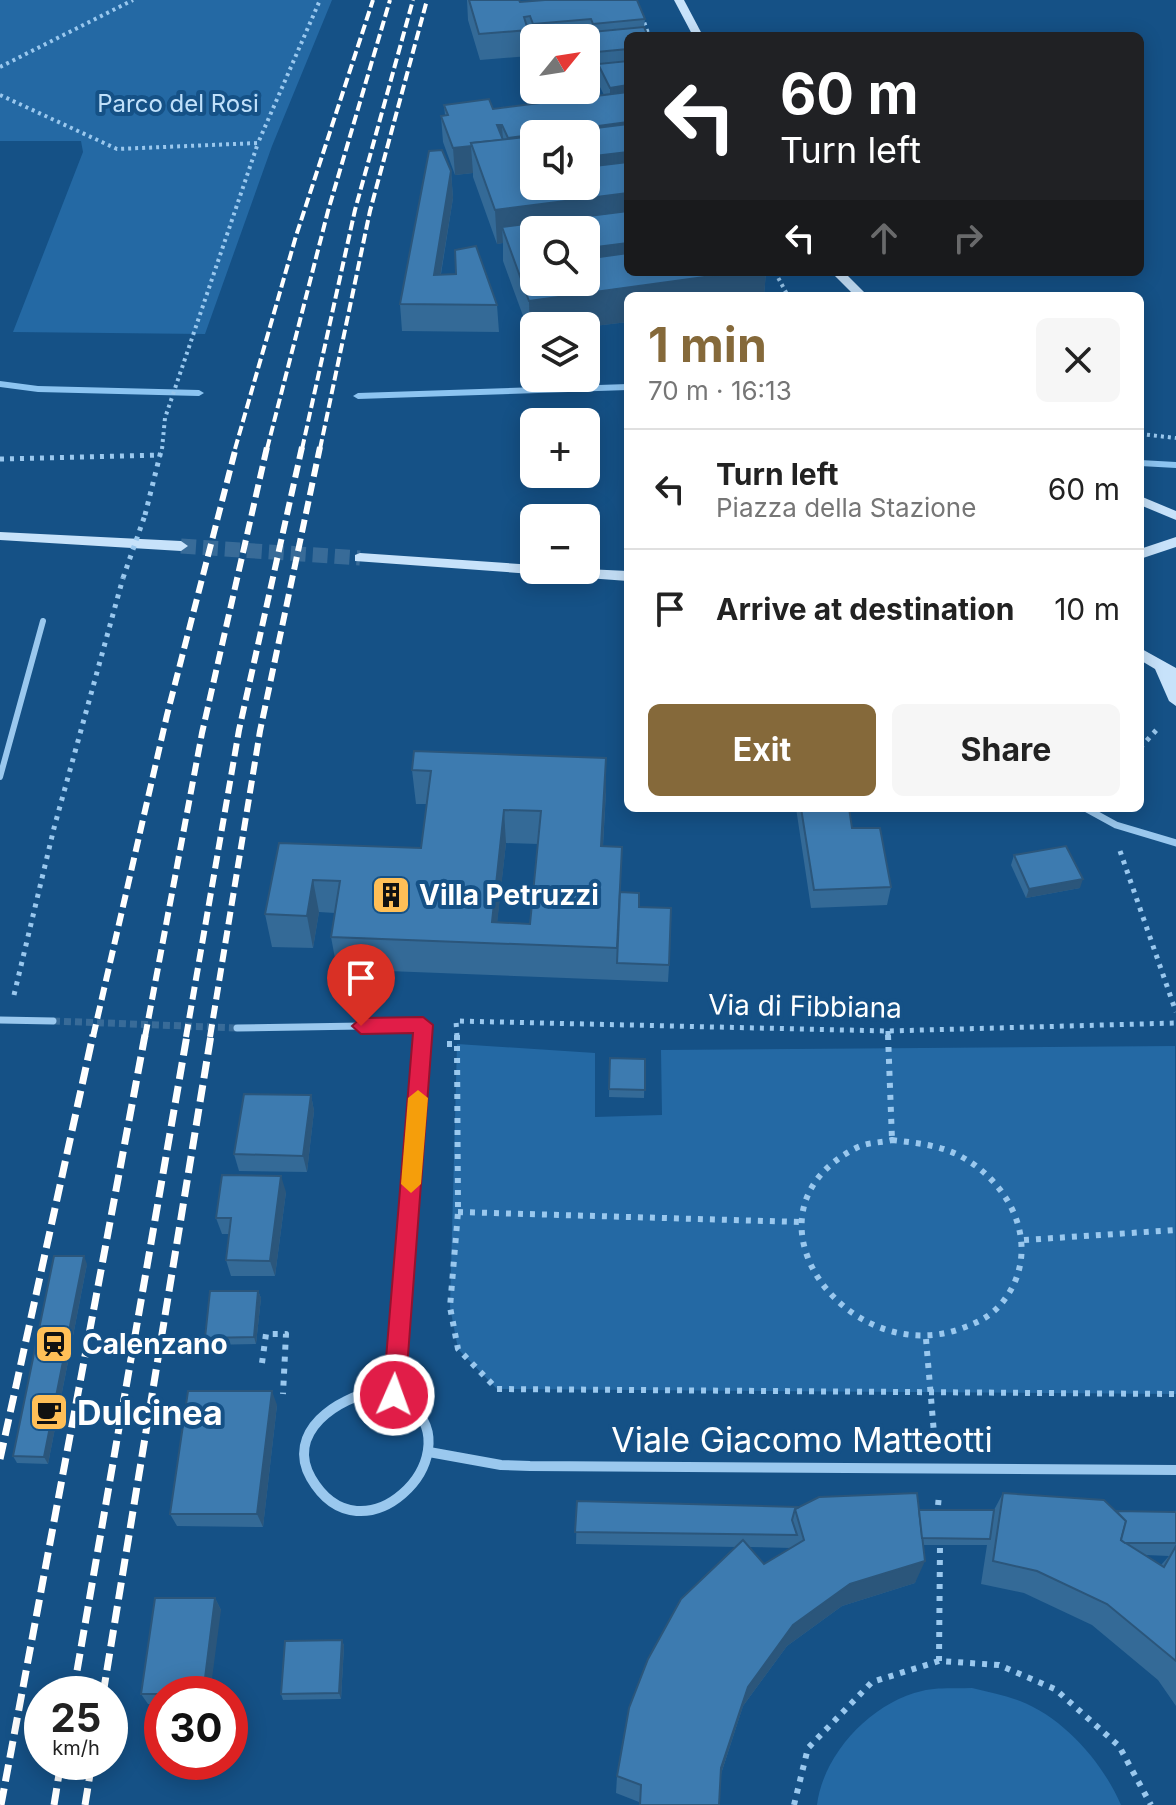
<!DOCTYPE html>
<html lang="en">
<head>
<meta charset="utf-8">
<style>
  :root { --surface:#fff; --page:#f6f6f6; --text:#222; --muted:#767676; --line:#e0e0e0; --accent:#85693a }
  body { margin:0; font-family:Inter,sans-serif; background:var(--page); color:var(--text); height:100vh; display:flex; flex-direction:column; font-size:30px; white-space:nowrap }
  * { box-sizing:border-box; margin:0 }
  p { font-size:26px; color:var(--muted) }
  .icon { flex:none; width:44px; height:44px; fill:none; stroke:currentColor; stroke-width:2; stroke-linecap:round; stroke-linejoin:round }
  .map { position:relative; flex:1; overflow:hidden }
  .drawer { position:absolute; left:624px; top:292px; width:520px; height:520px; display:flex; flex-direction:column; background:var(--surface); border-radius:12px; box-shadow:0 4px 20px #0003 }
  .drawer>* { flex:none }
  .hud { position:absolute; left:624px; top:32px; width:520px; height:244px; border-radius:12px; box-shadow:0 4px 20px #0003; background:#202124; color:#fff; overflow:hidden }
  .needle { width:52px; rotate:60deg }
  .controls { position:absolute; left:520px; top:24px; display:grid; gap:16px }
  .controls a { display:grid; place-items:center; width:80px; height:80px; border-radius:12px; background:var(--surface); box-shadow:0 4px 20px #0003; font-size:40px }
  .speed { position:absolute; left:24px; top:1676px; display:flex; gap:16px; font-size:40px; font-weight:700; text-align:center }
  .speed>* { display:grid; place-content:center; width:104px; height:104px; border-radius:50%; background:var(--surface); box-shadow:0 4px 20px #0003; line-height:1 }
  .speed small { font-size:20px; font-weight:400 }
  .speed .limit { border:12px solid #d22; background:#fff; color:#111 }
  .pin { position:absolute; display:grid; place-items:center; width:68px; height:68px; color:#fff; margin:-82px -34px; border-radius:50% 50% 50% 0; rotate:-45deg; box-shadow:0 0 8px #0007 }
  .pin .icon { rotate:45deg }
  .me { position:absolute; width:88px; margin:-44px; rotate:2deg; stroke-linejoin:round; filter:drop-shadow(0 0 6px #0008) }
  .turn { display:flex; align-items:center; gap:28px; height:168px; padding:0 24px; font-size:36px }
  .turn .icon { width:104px; height:104px; stroke-width:2.5 }
  .turn b { display:block; font-size:56px; line-height:68px }
  .lanes { display:flex; align-items:center; height:76px; padding:0 24px; background:#0003; justify-content:center; gap:40px; direction:ltr }
  .lanes .off { opacity:.35 }
  .round { display:grid; place-items:center; flex:none; width:84px; height:84px; border-radius:12px; background:var(--page) }
  .overview { display:flex; align-items:center; justify-content:space-between; height:136px; padding:0 24px }
  h1 { font-size:48px; font-weight:700; line-height:60px; color:var(--accent) }
  .action { display:flex; gap:16px; margin-top:auto; padding:16px 24px }
  .action a { flex:1; height:92px; border-radius:12px; background:var(--accent); color:#fff; font-size:32px; font-weight:700; line-height:92px; text-align:center }
  .action a+a { background:var(--page); color:var(--text) }
  ul { padding:0; list-style:none }
  li { display:flex; align-items:center; gap:24px; height:120px; padding:0 24px; border-top:2px solid var(--line) }
  li div { flex:1 }
  li b { display:block; font-size:30px }
  li em { font-style:normal }
  .map>svg:first-child { display:block }
  .green { fill:#2469a4 }
  .lines { fill:none; stroke-linecap:round; stroke-linejoin:round }
  .stream { fill:#8cc4f1; fill-rule:evenodd }
  .street-tunnel { stroke:#386b98; stroke-width:7; stroke-dasharray:7 4; stroke-linecap:butt }
  .secondary-tunnel { stroke:#386b98; stroke-width:15; stroke-dasharray:15 7; stroke-linecap:butt }
  .path-far2 { stroke:#9ac8ee; stroke-width:4; stroke-dasharray:3 4; stroke-linecap:butt }
  .path-far1 { stroke:#9ac8ee; stroke-width:5; stroke-dasharray:4 6; stroke-linecap:butt }
  .path { stroke:#9ac8ee; stroke-width:6; stroke-dasharray:5 7; stroke-linecap:butt }
  .lane { stroke:#9ac8ee; stroke-width:6 }
  .street-far1 { stroke:#9ac8ee; stroke-width:7 }
  .street { stroke:#9ac8ee; stroke-width:10 }
  .secondary { fill:#c7e2fa; fill-rule:evenodd }
  .rail-far2 { stroke:#fff; stroke-width:4; stroke-dasharray:10 4; stroke-linecap:butt }
  .rail-far1 { stroke:#fff; stroke-width:6; stroke-dasharray:13 6; stroke-linecap:butt }
  .rail { stroke:#fff; stroke-width:7; stroke-dasharray:17 7; stroke-linecap:butt }
  .path-bridge { stroke:#9ac8ee; stroke-width:5; stroke-dasharray:4 6; stroke-linecap:butt }
  .wall { fill:#346a97; fill-rule:evenodd }
  .shaded-wall { fill:#2b567b }
  .building { fill:#3d7bb0; stroke:#2b567b; stroke-width:2; fill-rule:evenodd }
  .route { fill:#e11d48; stroke:#92132f; stroke-width:2 }
  .slow { fill:#f59e0b }
  .labels { text-anchor:middle; dominant-baseline:central; stroke-width:8; stroke-linejoin:round; paint-order:stroke }
  .far-park-label { font-size:24px; fill:#c0e0fa; stroke:#155186 }
  .poi-label { font-size:28px; font-weight:bold; fill:#fff; stroke:#155186; text-anchor:start }
  .street-label { font-size:28px; fill:#fff; stroke:#155186 }
  .near-poi-label { font-size:34px; font-weight:bold; fill:#fff; stroke:#155186; text-anchor:start }
  .near-street-label { font-size:34px; fill:#fff; stroke:#155186 }
</style>
</head>
<body>
<div class="map">
<svg width="1176" height="1805" viewBox="0 0 1176 1805">
  <rect width="100%" height="100%" fill="#155186"/>
  <g class="green">
    <polygon points="0,0 332,0 272,146 205,334 13,332 83,152 81,141 0,141"/>
    <polygon points="457,1044 595,1053 595,1117 662,1115 661,1050 1175,1046 1176,1394 497,1389 458,1349 450,1307"/>
    <path d="M972 1688C988 1692 1004 1695 1020 1701 1064 1718 1103 1763 1121 1805H817C823 1754 872 1702 922 1691 937 1687 956 1689 972 1688Z"/>
  </g>
  <g class="lines">
    <g class="stream">
      <polygon points="0,381 38,386 199,390 204,393 199,396 38,392 0,387"/>
      <polygon points="628,384 628,390 358,399 353,396 358,393"/>
      <polygon points="1140,460 1176,462 1176,468 1140,466"/>
    </g>
    <polyline class="street-tunnel" points="53,1021 237,1028"/>
    <polyline class="secondary-tunnel" points="181,546 360,558"/>
    <g class="path-far2">
      <polyline points="642,16 649,36"/>
      <polyline points="0,67 133,0"/>
      <polyline points="0,95 117,149 258,143 320,0"/>
      <polyline points="775,272 788,296"/>
      <polyline points="1140,434 1176,438"/>
      <polyline points="162,449 165,418 258,143"/>
    </g>
    <g class="path-far1">
      <polyline points="0,459 161,455"/>
      <polyline points="145,515 162,447"/>
      <polyline points="1140,748 1160,726"/>
      <polyline points="1120,851 1176,1012"/>
      <polyline points="14,995 54,828 123,578"/>
      <polyline points="888,1031 888,1037"/>
      <polyline points="457,1037 456,1021 888,1031 1176,1023"/>
    </g>
    <g class="path">
      <polyline points="457,1035 457,1044"/>
      <polyline points="888,1035 892,1140"/>
      <polyline points="447,1044 457,1044 458,1212 450,1307 458,1349 497,1389 1176,1394"/>
      <path d="M892 1140C916 1143 941 1145 962 1157 1016 1187 1043 1254 1001 1304 989 1318 976 1323 960 1329 845 1369 731 1212 856 1148 867 1142 881 1143 892 1140Z"/>
      <polyline points="458,1212 800,1222"/>
      <polyline points="1024,1240 1176,1230"/>
      <polyline points="926,1339 935,1445"/>
      <polyline points="262,1363 266,1334 286,1334 283,1394"/>
      <polyline points="937,1517 939,1495"/>
      <polyline points="939,1661 940,1545"/>
      <polyline points="794,1805 808,1748 872,1682 939,1661 999,1665 1055,1689 1119,1746 1151,1805"/>
    </g>
    <polyline class="lane" points="0,777 43,621"/>
    <g class="street-far1">
      <polyline points="1085,808 1116,825 1176,843"/>
      <polyline points="0,1020 53,1021"/>
      <polyline points="237,1028 423,1025 422,1037"/>
    </g>
    <g class="street">
      <path d="M377 1391C387 1395 403 1399 411 1406 471 1456 362 1566 311 1478 285 1432 338 1397 377 1391Z"/>
      <polyline points="394,1395 422,1035"/>
      <polyline points="429,1452 501,1465 530,1466 1176,1470"/>
    </g>
    <g class="secondary">
      <polygon points="674,0 684,0 703,36 693,36"/>
      <polygon points="831,272 844,272 868,296 855,296"/>
      <polygon points="1140,496 1176,511 1176,520 1140,505"/>
      <polygon points="0,532 181,541 188,546 181,551 0,540"/>
      <polygon points="1176,537 1176,547 1140,559 1140,549"/>
      <polygon points="360,553 534,565 534,570 586,569 628,571 628,581 355,561 355,555"/>
      <polygon points="1140,648 1176,668 1176,706 1169,701 1155,669 1140,660"/>
    </g>
    <g class="rail-far2">
      <polyline points="235,449 296,236 373,0"/>
      <polyline points="267,449 328,211 390,0"/>
      <polyline points="302,449 355,210 413,0"/>
      <polyline points="320,449 370,211 427,0"/>
    </g>
    <g class="rail-far1">
      <polyline points="93,1037 167,715 236,447"/>
      <polyline points="145,1037 202,733 267,447"/>
      <polyline points="186,1037 239,730 302,447"/>
      <polyline points="210,1037 260,731 320,447"/>
    </g>
    <g class="rail">
      <polyline points="0,1459 93,1035"/>
      <polyline points="73,1694 187,1035"/>
      <polyline points="103,1694 211,1035"/>
      <polyline points="1,1805 145,1035"/>
      <polyline points="54,1805 61,1762"/>
      <polyline points="85,1805 92,1762"/>
    </g>
    <polyline class="path-bridge" points="123,578 145,515"/>
  </g>
  <g class="wall">
    <polygon points="467,0 519,0 520,2 645,19 644,27 628,36 628,272 766,272 764,296 628,322 586,327 586,326 530,335 503,261 503,243 497,244 473,177 473,173 455,175 443,142 441,116 445,115 444,105 493,109 604,95 598,83 598,70 586,71 586,38 534,38 534,65 532,65 529,56 480,60 468,20"/>
    <polygon points="451,171 453,198 441,274 497,305 499,332 402,331 400,304"/>
    <path d="M414 751 606 791 603 846 620 892 639 907 669 965 668 982 337 969 331 937 335 913 319 912 313 948 272 947 265 914 279 843 421 848 427 804H416L412 770ZM506 843 538 844 530 924 497 922Z"/>
    <polygon points="796,808 849,808 852,828 891,887 887,905 811,908"/>
    <polygon points="1014,855 1080,888 1026,898 1011,865"/>
    <polygon points="610,1058 645,1059 644,1098 609,1097"/>
    <polygon points="311,1095 314,1111 307,1172 239,1171 234,1154"/>
    <polygon points="286,1192 275,1276 231,1276 226,1260 229,1234 222,1234 216,1218"/>
    <polygon points="87,1264 48,1464 17,1463 13,1456"/>
    <polygon points="258,1291 261,1298 256,1344 208,1345 205,1338"/>
    <polygon points="277,1405 263,1527 177,1526 170,1514"/>
    <path d="M1003 1493 1116 1511 1176 1512V1706L1158 1680 1092 1625 1024 1593 981 1584 987 1545H923L915 1583 842 1606 787 1646 743 1706 721 1774 719 1805H639V1802L616 1793 617 1776 736 1547 576 1544 577 1501 919 1510H994ZM749 1547 791 1548 764 1564ZM1146 1555 1169 1556 1161 1565Z"/>
    <polygon points="215,1598 221,1610 162,1694 162,1705 148,1704 141,1694"/>
    <polygon points="342,1640 344,1646 341,1699 283,1700 281,1694"/>
  </g>
  <g class="shaded-wall">
    <polygon points="628,85 628,104 610,106 610,88"/>
    <polygon points="628,122 628,148 586,134 535,134"/>
    <polygon points="497,125 502,125 503,142"/>
    <polygon points="471,146 473,173 455,175 453,148"/>
    <polygon points="628,152 628,186 586,186 586,157"/>
    <polygon points="451,171 453,198 436,302 434,275"/>
    <polygon points="628,193 628,227 502,227 503,243 497,244 495,210"/>
    <polygon points="628,243 628,272 588,283 588,248"/>
    <polygon points="741,272 766,272 764,296 628,296 628,322 586,327 586,326 534,326 534,335 530,335 529,301"/>
    <polygon points="606,758 606,791 601,879 601,846"/>
    <polygon points="504,810 506,843 495,943 492,922"/>
    <polygon points="1083,879 1080,888 1026,898 1029,889"/>
    <polygon points="313,880 319,912 313,948 307,916"/>
    <polygon points="311,1095 314,1111 307,1172 303,1156"/>
    <polygon points="281,1176 286,1192 275,1276 270,1261"/>
    <polygon points="84,1256 87,1264 48,1464 44,1457"/>
    <polygon points="258,1291 261,1298 256,1344 254,1337"/>
    <polygon points="272,1391 277,1405 263,1527 257,1514"/>
    <polygon points="925,1561 915,1583 842,1606 787,1646 743,1706 717,1786 721,1768 748,1687 793,1625 850,1584"/>
    <polygon points="215,1598 221,1610 210,1694 203,1694"/>
    <polygon points="342,1640 344,1646 341,1699 339,1693"/>
  </g>
  <g class="building">
    <polygon points="469,0 519,0 520,2 545,0 637,0 645,19 593,24 591,19 533,24 530,16 524,17 528,30 479,34"/>
    <polygon points="644,27 648,36 628,36 628,49 586,53 586,38 534,38 534,47 532,47 528,38"/>
    <polygon points="628,61 628,85 610,88 598,64"/>
    <polygon points="628,92 628,122 508,138 502,125 497,125 503,140 471,143 472,146 453,148 441,116 448,115 444,105 489,99 493,109"/>
    <polygon points="628,124 628,152 586,157 586,134 548,134"/>
    <polygon points="534,136 534,186 586,186 586,167 628,162 628,193 495,210 471,143"/>
    <polygon points="442,150 451,171 434,275 456,274 455,250 476,246 497,305 400,304 429,151"/>
    <path d="M628 211V243L588 248 593 258 628 253V272H741L529 301 502 227ZM534 230H586V282H534Z"/>
    <path d="M414 751 606 758 601 846 622 847 617 948 331 937 340 881 313 880 307 916 265 914 279 843 421 848 431 771 412 770ZM504 810 541 811 530 924 492 922Z"/>
    <polygon points="801,808 849,808 852,828 880,828 891,887 814,890"/>
    <polygon points="1066,846 1083,879 1029,889 1014,855"/>
    <polygon points="620,892 639,893 639,907 671,908 669,965 617,963"/>
    <polygon points="610,1058 645,1059 645,1090 609,1089"/>
    <polygon points="244,1094 311,1095 303,1156 234,1154"/>
    <polygon points="222,1175 281,1176 270,1261 226,1260 231,1218 216,1218"/>
    <polygon points="54,1256 84,1256 44,1457 13,1456"/>
    <polygon points="210,1291 258,1291 254,1337 205,1338"/>
    <polygon points="188,1391 272,1391 257,1514 170,1514"/>
    <polygon points="917,1493 925,1561 850,1584 793,1625 748,1687 721,1768 719,1805 640,1805 641,1785 617,1776 629,1708 648,1659 681,1599 743,1540 764,1564 804,1540 795,1509 819,1497"/>
    <polygon points="1003,1493 1104,1500 1126,1521 1121,1540 1164,1567 1176,1546 1176,1661 1107,1604 1037,1571 993,1561"/>
    <polygon points="577,1501 799,1507 795,1509 792,1520 797,1535 575,1532"/>
    <polygon points="919,1510 994,1510 990,1539 922,1538"/>
    <polygon points="1116,1511 1176,1512 1176,1543 1125,1543 1121,1540 1126,1521"/>
    <polygon points="155,1598 215,1598 203,1694 141,1694"/>
    <polygon points="342,1640 339,1693 281,1694 285,1641"/>
  </g>
  <polygon class="route" points="423,1017 433,1025 405,1395 402,1402 394,1405 386,1402 383,1395 413,1033 361,1034 352,1026 361,1018"/>
  <polygon class="slow" points="418,1090 428,1098 421,1184 411,1193 401,1184 408,1098"/>
  <defs>
    <g id="building-square" transform="scale(2)"><rect x="-9" y="-9" width="18" height="18" rx="4" fill="#ffbf57" stroke="#155186"/><path d="M-4-6H4V6H1V3H-1V6H-4ZM-2.5-4.3h1.7v1.8h-1.7ZM.8-4.3h1.7v1.8H.8ZM-2.5-1h1.7V.8h-1.7ZM.8-1h1.7V.8H.8Z" fill="#111"/></g>
    <g id="station-square" transform="scale(2)"><rect x="-9" y="-9" width="18" height="18" rx="4" fill="#ffbf57" stroke="#155186"/><path d="M-3-6H3Q5-6 5-4V2Q5 4 3 4L4.5 6H3L1.5 4h-3L-3 6H-4.5L-3 4Q-5 4-5 2V-4Q-5-6-3-6ZM-3.5-4v3h7v-3ZM-3.5 1v1.5H-2V1ZM2 1v1.5H3.5V1Z" fill="#111"/></g>
    <g id="cafe-square" transform="scale(2)"><rect x="-9" y="-9" width="18" height="18" rx="4" fill="#ffbf57" stroke="#155186"/><path d="M-5.5-4.5H6V0H3Q3 3.5 0 3.5H-2.5Q-5.5 3.5-5.5 0ZM3-3.2v2h1.7v-2ZM-6 4.5H4V6H-6Z" fill="#111"/></g>
  </defs>
  <g fill-rule="evenodd">
    <use href="#building-square" x="391" y="895"/>
    <use href="#station-square" x="54" y="1344"/>
    <use href="#cafe-square" x="49" y="1412"/>
  </g>
  <g class="labels">
    <g class="far-park-label">
      <text x="178" y="103">Parco del Rosi</text>
    </g>
    <g class="poi-label">
      <text x="419" y="895">Villa Petruzzi</text>
      <text x="82" y="1344">Calenzano</text>
    </g>
    <g class="street-label">
      <text transform="translate(805 1006) rotate(1)">Via di Fibbiana</text>
    </g>
    <g class="near-poi-label">
      <text x="77" y="1412">Dulcinea</text>
    </g>
    <g class="near-street-label">
      <text x="802" y="1439">Viale Giacomo Matteotti</text>
    </g>
  </g>
</svg>
<div class="controls">
<a><svg class="needle" viewBox="-14 -14 28 28"><path d="M0-13l5 13h-10z" fill="#e53935"/><path d="M0 13l5-13h-10z" fill="#767676"/></svg></a>
<a><svg class="icon" aria-label="sound" viewBox="0 0 24 24"><path d="M4 9h4l5-4v14l-5-4H4zM17 9q2 3 0 6"/></svg></a>
<a><svg class="icon" aria-label="search" viewBox="0 0 24 24"><circle cx="10" cy="10" r="6"/><path d="M15 15l6 6"/></svg></a>
<a><svg class="icon" aria-label="layers" viewBox="0 0 24 24"><path d="M12 4l9 5-9 5-9-5zM3 14l9 5 9-5"/></svg></a>
<a>+</a>
<a>−</a>
</div>
<div class="speed"><div>25<small>km/h</small></div><div class="limit">30</div></div>
<div class="pin" style="left:361px;top:1026px;background:#d93025"><svg class="icon" aria-label="arrive" viewBox="0 0 24 24"><path d="M6 21V4h12l-3 4 3 4H6"/></svg></div>
<svg class="me" style="left:394px;top:1395px" viewBox="-20 -20 40 40"><circle r="17" fill="#e11d48" stroke="#fff" stroke-width="3"/><path d="M0-11L8 9 0 5-8 9z" fill="#fff"/></svg>
<div class="hud">
<div class="turn"><svg class="icon" aria-label="left" viewBox="0 0 24 24"><path d="M17 20v-9H6M10 6l-5 5 5 5"/></svg><div><b>60 m</b>Turn left</div></div>
<div class="lanes"><svg class="icon" aria-label="left" viewBox="0 0 24 24"><path d="M17 20v-9H6M10 6l-5 5 5 5"/></svg><svg class="icon off" aria-label="ahead" viewBox="0 0 24 24"><path d="M12 20V5M6 11l6-6 6 6"/></svg><svg class="icon off" aria-label="right" viewBox="0 0 24 24"><path d="M7 20v-9h11M14 6l5 5-5 5"/></svg></div>
</div>
<section class="drawer">
<div class="overview"><div><h1>1 min</h1><p>70 m · 16:13</p></div><a class="round"><svg class="icon" aria-label="close" viewBox="0 0 24 24"><path d="M6 6l12 12M18 6L6 18"/></svg></a></div>
<ul>
<li><svg class="icon" aria-label="left" viewBox="0 0 24 24"><path d="M17 20v-9H6M10 6l-5 5 5 5"/></svg><div><b>Turn left</b><p>Piazza della Stazione</p></div><em>60 m</em></li>
<li><svg class="icon" aria-label="arrive" viewBox="0 0 24 24"><path d="M6 21V4h12l-3 4 3 4H6"/></svg><div><b>Arrive at destination</b></div><em>10 m</em></li>
</ul>
<div class="action"><a>Exit</a><a>Share</a></div>
</section>
</div>
</body>
</html>
